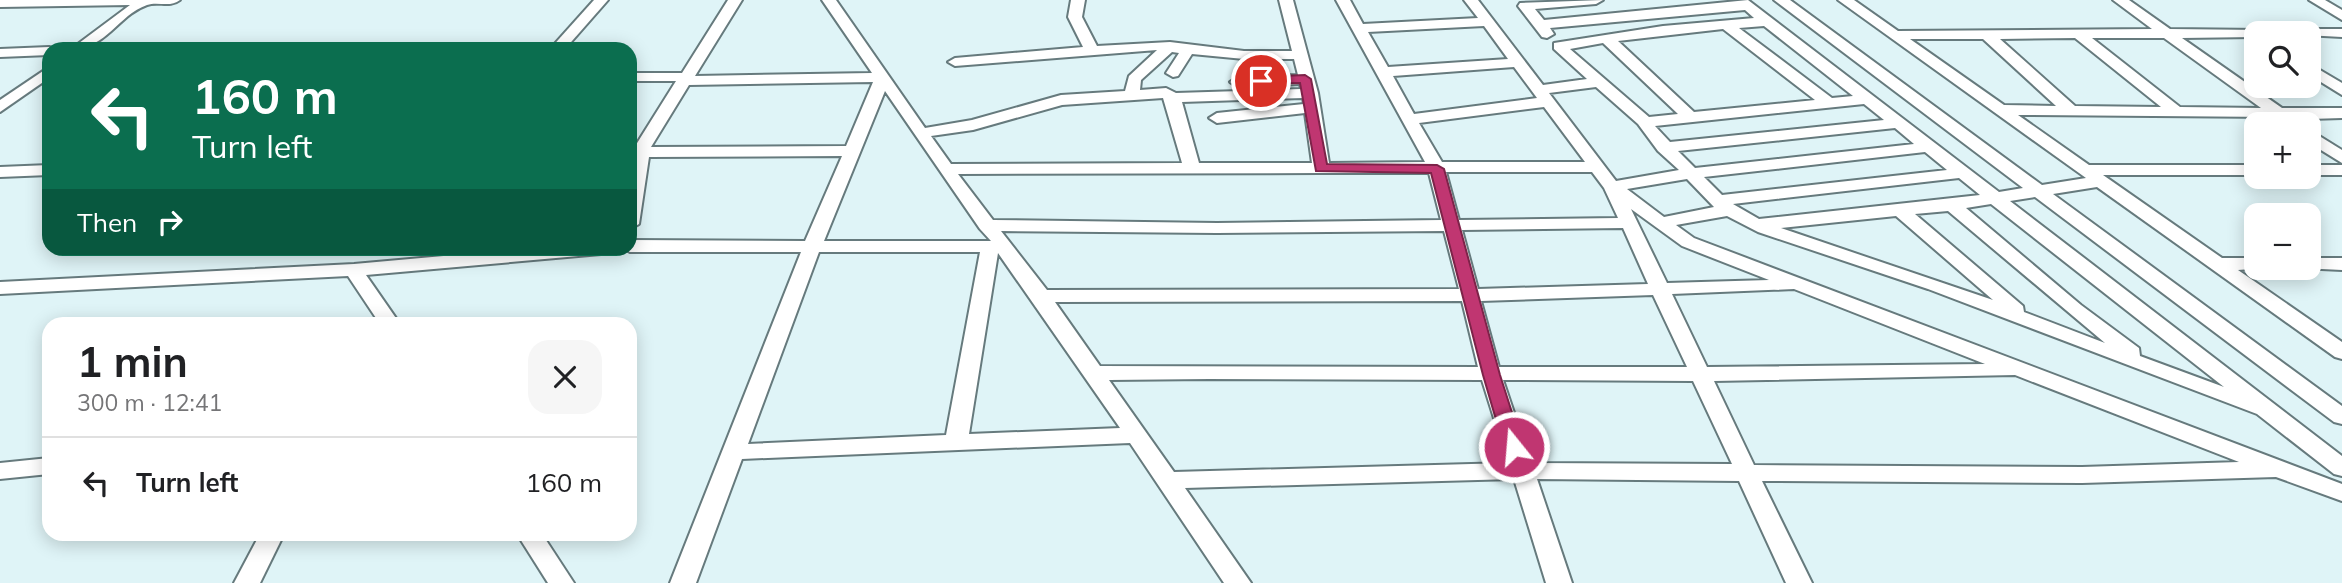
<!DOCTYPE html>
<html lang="en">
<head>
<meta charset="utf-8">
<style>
  :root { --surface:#fff; --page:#f6f6f6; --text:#202124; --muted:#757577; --line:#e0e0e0 }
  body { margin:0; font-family:Mulish,sans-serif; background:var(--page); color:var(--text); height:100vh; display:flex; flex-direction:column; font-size:26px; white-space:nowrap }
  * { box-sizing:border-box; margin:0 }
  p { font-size:23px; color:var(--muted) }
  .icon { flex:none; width:38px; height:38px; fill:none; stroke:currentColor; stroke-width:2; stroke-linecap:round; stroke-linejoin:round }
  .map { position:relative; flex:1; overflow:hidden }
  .drawer { position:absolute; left:42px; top:317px; width:595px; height:224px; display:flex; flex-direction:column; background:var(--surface); border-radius:21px; box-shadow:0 4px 18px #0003 }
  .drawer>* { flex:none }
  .guide { position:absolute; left:42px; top:42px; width:595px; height:214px; border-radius:21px; box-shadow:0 4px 18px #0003; background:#0b6e4f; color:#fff; overflow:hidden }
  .tools { position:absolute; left:2244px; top:21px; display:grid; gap:14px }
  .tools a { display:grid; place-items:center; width:77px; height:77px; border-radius:14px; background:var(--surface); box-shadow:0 4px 18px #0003; font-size:35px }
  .pin { position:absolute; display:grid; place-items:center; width:60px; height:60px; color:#fff; margin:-30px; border:4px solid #fff; border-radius:50%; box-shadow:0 2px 7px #0007 }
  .me { position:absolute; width:77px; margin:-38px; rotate:343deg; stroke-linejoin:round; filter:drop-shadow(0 0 5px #0008) }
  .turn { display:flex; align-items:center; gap:24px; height:147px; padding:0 35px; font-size:32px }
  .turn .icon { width:91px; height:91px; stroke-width:2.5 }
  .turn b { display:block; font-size:49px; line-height:60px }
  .then { display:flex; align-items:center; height:66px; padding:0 35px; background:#0003; gap:14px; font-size:26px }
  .round { display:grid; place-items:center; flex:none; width:74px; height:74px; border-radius:21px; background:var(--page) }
  .head { display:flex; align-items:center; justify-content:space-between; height:119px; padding:0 35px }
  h1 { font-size:42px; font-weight:700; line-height:52px }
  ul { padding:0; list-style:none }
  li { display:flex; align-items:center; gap:21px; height:91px; padding:0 35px; border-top:2px solid var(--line) }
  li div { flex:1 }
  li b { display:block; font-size:26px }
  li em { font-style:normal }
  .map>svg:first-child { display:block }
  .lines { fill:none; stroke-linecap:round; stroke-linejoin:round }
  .minor-casing { stroke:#667a7d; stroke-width:4 }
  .minor { fill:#fff; fill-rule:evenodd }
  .route { fill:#c03671; stroke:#7d2349; stroke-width:2 }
</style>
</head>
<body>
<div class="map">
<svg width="2342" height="583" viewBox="0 0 2342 583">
  <rect width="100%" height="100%" fill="#dff4f7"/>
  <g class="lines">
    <g class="minor-casing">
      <g id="minor">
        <path d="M0 0H180C170 8 158 1 147 5 118 15 107 49 71 49L130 5 0 7Z"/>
        <polygon points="594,0 608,0 565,49 550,49"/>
        <path d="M728 0H742L695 76 872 73 822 0H836L925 128 972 120 1061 95 1125 91 1129 76 1157 50 955 66 948 62 955 58 1083 47 1068 17 1071 0H1085L1082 17 1097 46 1170 42 1244 51H1292L1279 0H1293L1318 93 1329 163 1425 162 1336 0H1350L1363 24 1478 18 1464 0H1478L1543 85 1587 79 1554 49V43L1663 26 1754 18 1745 10 1550 28 1554 34 1547 38 1542 37 1518 6 1520 3 1603 0 1596 4 1535 9 1544 20 1748 0 1999 192 2023 188 1774 0H1790L2042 185 2086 178 1838 0H1854L1898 31 2152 29 2113 0H2129L2170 29 2261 30 2263 33H2256V37L2182 38 2282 108H2342V118L2282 120 2275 117 2018 115 2089 165H2256V175H2103L2222 258H2256V268H2263L2238 270 2342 342V359L2335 357 2097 187 2053 194 2342 406V424L2334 422 2035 197 2010 201 2342 456V476L2334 474 2257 414 1928 289 1758 232 1727 216 1676 225 1694 238 2342 484V501L2276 477 2082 483 1762 481 1812 583H1786L1739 481 1537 479 1572 583H1546L1514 479 1185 488 1251 583H1224L1130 443 742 459 696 583H670L801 252H630L623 248H630V240L805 241 842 156 649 157 639 224 630 229V171L634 148 676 81H630V73H682ZM1484 26 1508 59 1388 67 1368 32ZM1764 26 1853 96 1832 98 1739 28ZM1723 29 1815 100 1694 112 1618 41ZM2075 38 2161 107 2075 106 2000 39ZM2092 38H2164L2261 108 2180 107ZM1910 39H1983L2056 106 2004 105ZM1603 43 1678 114 1649 117 1570 49ZM1172 52 1179 53 1166 73 1173 77 1178 76 1192 54 1244 59H1294L1298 75 1238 77 1230 82 1238 87 1300 84 1301 89 1176 93 1166 88 1140 90 1141 80ZM1514 67 1537 98 1414 114 1393 76ZM873 82 846 146 651 147 689 85ZM1596 87 1638 124 1658 151 1679 170 1616 181 1549 93ZM885 91 980 229 991 241H824ZM1163 98 1182 163 951 164 931 136 973 130 1062 105ZM1303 98 1304 104 1217 113 1209 118 1217 123 1305 113 1312 163H1199L1182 102ZM1864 104 1884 120 1670 142 1655 126ZM1544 107 1585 162H1442L1419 123ZM1895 128 1914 144 1695 168 1678 151ZM1925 152 1947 170 1722 195 1704 177ZM1446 172H1592L1604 188 1618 218 1459 220ZM1320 173H1429L1441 220 1217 223 993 220 958 174ZM1959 178 1980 195 1759 219 1733 204ZM1687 179 1714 207 1664 217 1627 189ZM1991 204 2224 387 2140 356 2139 348 2081 305 1966 208ZM1631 209 1682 246 1769 280 1667 283ZM1948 211 2105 343 2024 312 2023 306 1915 214ZM1896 216 1993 300 1781 228ZM1623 228 1648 284 1478 289 1462 230ZM1001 231 1217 233 1444 231 1459 289 1047 290ZM819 252H980L946 435 748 444ZM998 253 1120 428 969 434ZM1794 289 1985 364 1707 367 1672 294ZM1653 295 1687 367H1499L1481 301ZM1462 301 1478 367 1100 366 1055 302ZM2015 375 2239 462 2082 467 1754 465 1714 381ZM1209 379 1482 380 1508 463 1174 472 1109 380ZM1503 380 1693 381 1732 464 1531 463Z"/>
        <polygon points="2309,0 2325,0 2342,10 2342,20"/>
        <polygon points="2275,29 2342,29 2342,37 2268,33"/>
        <polygon points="49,47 55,49 49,49 49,55 0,57 0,49"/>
        <polygon points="2308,63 2342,83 2342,95 2308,74"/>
        <polygon points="49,67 49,78 0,112 0,100"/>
        <polygon points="2308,129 2342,150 2342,163 2308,142"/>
        <polygon points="49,165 49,175 0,177 0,167"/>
        <rect x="2308" y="165" width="34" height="10"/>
        <polygon points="533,248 610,248 601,254 366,275 400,324 380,324 348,276 0,294 0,282 354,264"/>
        <polygon points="2308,258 2342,258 2342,270 2301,268 2308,268"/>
        <polygon points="49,458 49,474 0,479 0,463"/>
        <polygon points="260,534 284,534 260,583 234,583"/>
        <polygon points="517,534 542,534 574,583 548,583"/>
      </g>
    </g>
    <use href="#minor" class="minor"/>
  </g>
  <polygon class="route" points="1305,75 1311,79 1327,164 1437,165 1444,169 1500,375 1523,447 1520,451 1514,453 1504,447 1483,375 1431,173 1316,171 1300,83 1261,84 1254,81 1261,77"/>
</svg>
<div class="tools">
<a><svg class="icon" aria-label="search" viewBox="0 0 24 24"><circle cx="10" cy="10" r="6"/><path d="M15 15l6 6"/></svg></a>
<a>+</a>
<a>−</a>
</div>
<div class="pin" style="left:1261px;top:81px;background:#d93025"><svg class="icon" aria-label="arrive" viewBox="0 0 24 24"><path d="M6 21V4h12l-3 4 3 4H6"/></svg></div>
<svg class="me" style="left:1514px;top:447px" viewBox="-20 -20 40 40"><circle r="17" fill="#c03671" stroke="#fff" stroke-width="3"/><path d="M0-11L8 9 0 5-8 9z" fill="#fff"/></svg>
<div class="guide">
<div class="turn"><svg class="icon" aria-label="left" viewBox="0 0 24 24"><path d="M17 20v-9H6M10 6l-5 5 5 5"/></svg><div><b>160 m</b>Turn left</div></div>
<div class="then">Then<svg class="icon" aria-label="right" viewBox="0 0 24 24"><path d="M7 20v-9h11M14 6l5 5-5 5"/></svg></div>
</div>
<section class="drawer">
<div class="head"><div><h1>1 min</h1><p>300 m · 12:41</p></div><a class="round"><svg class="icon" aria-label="close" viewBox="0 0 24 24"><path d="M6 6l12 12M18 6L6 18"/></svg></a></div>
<ul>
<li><svg class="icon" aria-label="left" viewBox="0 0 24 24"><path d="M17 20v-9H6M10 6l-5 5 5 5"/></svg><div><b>Turn left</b></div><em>160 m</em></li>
</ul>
</section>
</div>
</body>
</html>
